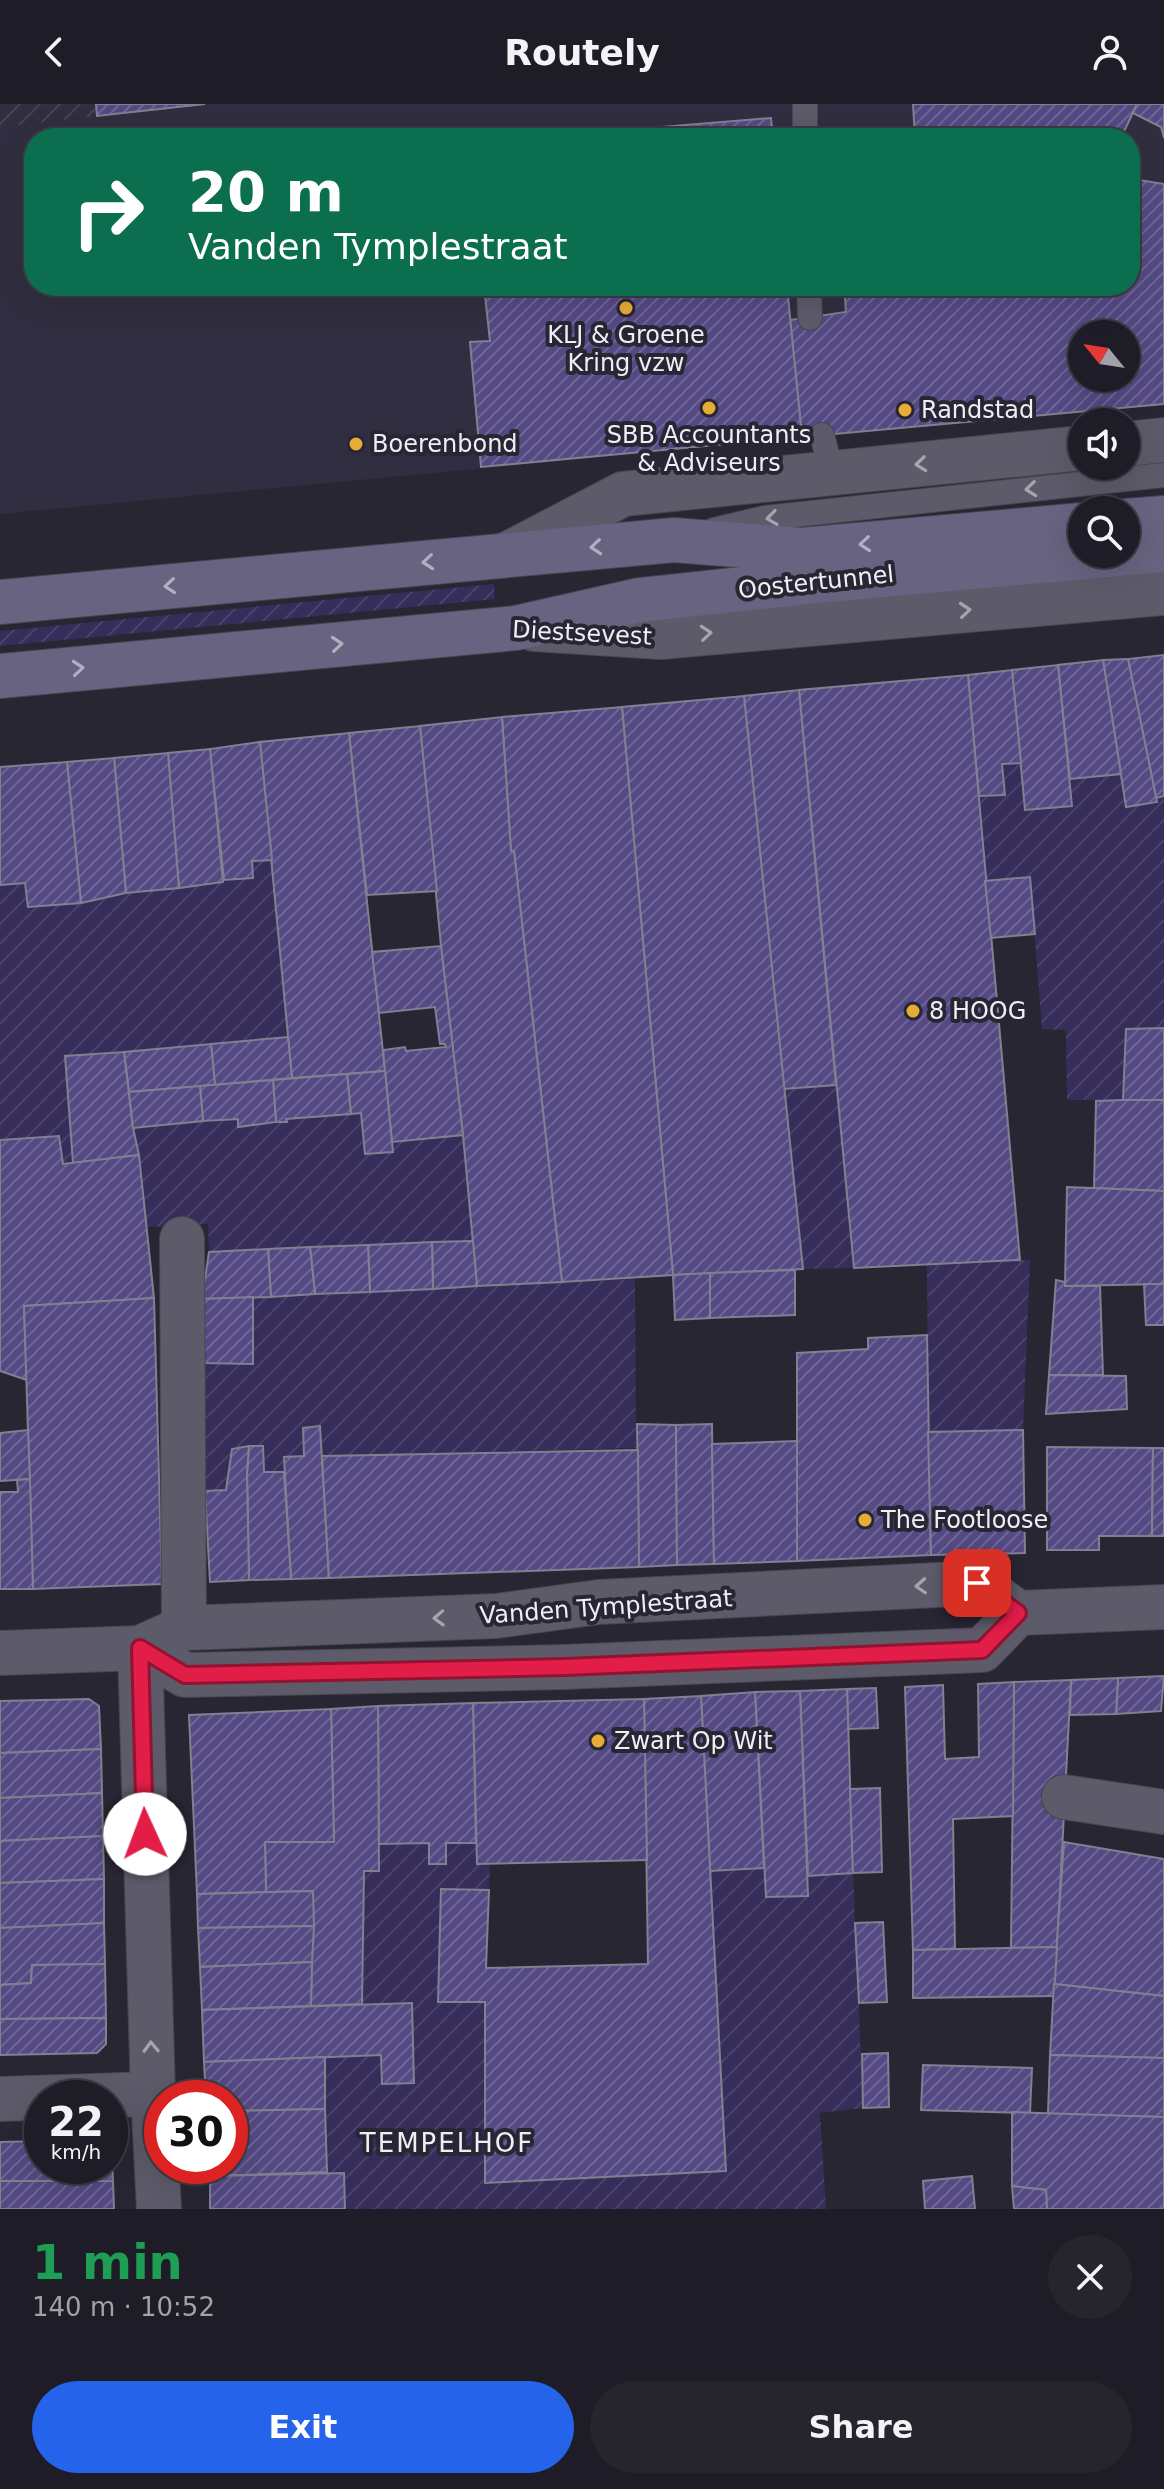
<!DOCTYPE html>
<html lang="en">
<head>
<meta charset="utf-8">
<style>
  :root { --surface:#1e1c26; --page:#26252e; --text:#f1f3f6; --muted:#a1a1a7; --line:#3c3a43; --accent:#2563eb }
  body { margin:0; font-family:"DejaVu Sans",sans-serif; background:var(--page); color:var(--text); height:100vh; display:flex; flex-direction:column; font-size:30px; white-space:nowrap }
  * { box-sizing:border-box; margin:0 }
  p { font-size:26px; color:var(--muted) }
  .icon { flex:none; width:44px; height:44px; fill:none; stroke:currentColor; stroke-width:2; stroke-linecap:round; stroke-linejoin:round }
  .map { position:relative; height:2105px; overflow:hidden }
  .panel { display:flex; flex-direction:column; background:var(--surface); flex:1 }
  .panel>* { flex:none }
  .top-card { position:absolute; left:24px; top:24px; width:1116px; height:168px; border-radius:32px; box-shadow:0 8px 32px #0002,0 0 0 2px var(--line); background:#0b6e4f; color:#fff; overflow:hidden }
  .needle { width:52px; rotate:300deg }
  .tools { position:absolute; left:1068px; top:216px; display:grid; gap:16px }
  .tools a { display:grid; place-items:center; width:72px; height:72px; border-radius:50%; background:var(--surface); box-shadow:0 8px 32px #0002,0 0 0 2px var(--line); font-size:40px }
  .speed { position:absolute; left:24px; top:1976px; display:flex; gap:16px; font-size:40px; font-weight:700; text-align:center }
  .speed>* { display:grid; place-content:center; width:104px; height:104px; border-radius:50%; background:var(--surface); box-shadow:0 8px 32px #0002,0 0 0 2px var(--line); line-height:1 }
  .speed small { font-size:20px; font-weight:400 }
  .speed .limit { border:12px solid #d22; background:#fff; color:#111 }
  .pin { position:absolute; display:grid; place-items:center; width:68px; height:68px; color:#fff; margin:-34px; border-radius:16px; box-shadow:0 4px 12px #0006 }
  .me { position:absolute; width:88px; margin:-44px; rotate:358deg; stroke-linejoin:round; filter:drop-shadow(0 0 6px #0008) }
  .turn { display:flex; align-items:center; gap:28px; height:168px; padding:0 32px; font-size:36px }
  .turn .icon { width:104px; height:104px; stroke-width:2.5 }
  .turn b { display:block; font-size:56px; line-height:68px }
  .round { display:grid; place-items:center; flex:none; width:84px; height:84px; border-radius:42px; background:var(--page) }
  .overview { display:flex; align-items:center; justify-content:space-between; height:136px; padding:0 32px }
  h1 { font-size:48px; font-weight:800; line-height:60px; color:#1e9e55 }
  .primary-button { display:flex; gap:16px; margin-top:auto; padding:16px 32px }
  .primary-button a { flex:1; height:92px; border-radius:48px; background:var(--accent); color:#fff; font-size:32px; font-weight:800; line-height:92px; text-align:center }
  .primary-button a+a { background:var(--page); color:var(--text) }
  header { display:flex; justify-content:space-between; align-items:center; height:104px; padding:0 32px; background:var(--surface); font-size:36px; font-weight:800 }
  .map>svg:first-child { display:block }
  .built { fill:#312e41; fill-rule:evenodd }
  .industrial { fill:url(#industrial-furrows) }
  .garden { fill:url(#garden-furrows) }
  .building { fill:url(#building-hatch); stroke:#828090; stroke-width:2; fill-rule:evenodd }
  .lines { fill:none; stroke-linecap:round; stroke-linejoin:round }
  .lane-casing { stroke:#464550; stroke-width:26 }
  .street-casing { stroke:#464550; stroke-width:46 }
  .secondary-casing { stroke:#464550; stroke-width:46 }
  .lane { stroke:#5d5b6a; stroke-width:24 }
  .street { stroke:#5d5b6a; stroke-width:44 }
  .secondary { stroke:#686380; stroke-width:44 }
  .oneway { stroke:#a6a4b0 }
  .oneway2 { stroke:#b2afc1 }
  .route-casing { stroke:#92132f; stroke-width:20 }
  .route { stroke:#e11d48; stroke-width:14 }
  .poi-dot { fill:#e6ad36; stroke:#282633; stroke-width:3 }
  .labels { text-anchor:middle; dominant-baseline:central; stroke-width:8; stroke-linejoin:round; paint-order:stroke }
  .poi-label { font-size:24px; fill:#efeef7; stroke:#282633; text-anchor:start }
  .street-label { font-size:24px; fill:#efeef7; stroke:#282633 }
  .neighbourhood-label { font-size:26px; letter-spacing:2px; fill:#efeef7; stroke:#282633 }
</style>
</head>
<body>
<header><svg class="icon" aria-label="back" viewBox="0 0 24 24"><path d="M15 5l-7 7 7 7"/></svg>Routely<svg class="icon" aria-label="person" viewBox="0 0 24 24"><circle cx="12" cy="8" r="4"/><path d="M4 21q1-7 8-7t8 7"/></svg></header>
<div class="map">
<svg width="1164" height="2105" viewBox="0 0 1164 2105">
  <defs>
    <pattern id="industrial-furrows" width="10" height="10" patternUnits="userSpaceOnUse" patternTransform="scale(2)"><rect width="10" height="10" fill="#312e41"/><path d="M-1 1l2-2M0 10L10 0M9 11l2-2" fill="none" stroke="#454254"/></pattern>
    <pattern id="garden-furrows" width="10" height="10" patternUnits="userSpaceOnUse" patternTransform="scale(2)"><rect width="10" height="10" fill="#372d5a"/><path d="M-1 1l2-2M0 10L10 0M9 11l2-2" fill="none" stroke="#4a426a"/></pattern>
    <pattern id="building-hatch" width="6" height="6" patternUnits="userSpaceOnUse" patternTransform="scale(2)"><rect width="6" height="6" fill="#554984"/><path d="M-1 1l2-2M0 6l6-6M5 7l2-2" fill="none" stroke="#6e6496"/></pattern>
  </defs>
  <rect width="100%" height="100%" fill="#282633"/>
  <path class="built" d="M205 0H1164V300L0 410V23ZM34 34H1130V182H34ZM1082 230H1126V274H1082Z"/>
  <polygon class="industrial" points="0,0 205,0 0,23"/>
  <g class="garden">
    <polygon points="494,480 495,495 0,542 0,527"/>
    <polygon points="1021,659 1025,706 1072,702 1070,675 1121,670 1126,703 1156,699 1156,694 1164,692 1164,924 1126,925 1123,996 1067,996 1066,926 1042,925 1030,773 985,777 979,692 1004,691 1002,660"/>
    <polygon points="272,756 288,933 65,952 73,1059 63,1060 59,1032 0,1036 0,781 25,779 28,803 81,799 126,789 253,774 252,757"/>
    <polygon points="836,981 854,1164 803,1165 784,985"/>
    <polygon points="361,1009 366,1050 393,1048 392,1038 463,1031 473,1137 209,1148 208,1120 147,1123 139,1051 133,1024 238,1015 239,1023 286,1018 286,1015"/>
    <polygon points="1030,1156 1023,1326 928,1328 927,1160"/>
    <polygon points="635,1175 636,1344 322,1352 320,1322 304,1323 304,1352 284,1353 284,1368 264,1368 249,1342 232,1345 226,1386 205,1387 202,1259 253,1260 253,1193"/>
    <polygon points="429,1739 429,1759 446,1759 446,1739 476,1739 477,1760 490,1760 489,1786 442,1786 438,1897 485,1898 726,2066 710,1767 764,1764 767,1793 808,1792 808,1772 853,1769 863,2004 820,2009 826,2105 345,2105 343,2069 327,2068 325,1953 381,1951 383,1980 414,1978 411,1899 362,1900 364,1767 379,1766 379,1740"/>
  </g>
  <g class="building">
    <polygon points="96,0 205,0 97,12"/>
    <polygon points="913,0 1137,0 1121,34 915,34"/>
    <polygon points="1137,0 1164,0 1164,34 1161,23 1133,9"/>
    <polygon points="771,14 773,34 529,34"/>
    <path d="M1133 75 1164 80V300L802 333 790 216 846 208 844 182H1130V137H1138ZM1082 230H1126V274H1082Z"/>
    <polygon points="484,182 787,182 802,333 481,363 470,238 490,237"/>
    <polygon points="1164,551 1164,692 1156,694 1128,555"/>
    <polygon points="1128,555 1157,698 1126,703 1103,556"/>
    <polygon points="1103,556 1121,670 1070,675 1058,561"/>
    <polygon points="1058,561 1072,702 1025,706 1012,566"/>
    <polygon points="1012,566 1021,659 1002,660 1005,691 979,692 968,571"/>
    <polygon points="968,571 1020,1156 854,1164 799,586"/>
    <polygon points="799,586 836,981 784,985 744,592"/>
    <polygon points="744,592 803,1165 673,1171 622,603"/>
    <polygon points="622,603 673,1171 562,1178 514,747 511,747 502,613"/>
    <polygon points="502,613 511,747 514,747 562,1178 477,1182 463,1031 441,842 420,622"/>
    <polygon points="420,622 437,787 367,791 349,629"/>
    <polygon points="349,629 385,967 292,974 260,638"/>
    <polygon points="260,638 272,756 252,757 253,774 224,776 210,645"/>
    <polygon points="210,645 223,778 179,784 168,649"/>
    <polygon points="168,649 179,784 126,789 114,654"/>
    <polygon points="114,654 126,789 81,799 67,658"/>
    <polygon points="67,658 81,799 28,803 25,779 0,781 0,663"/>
    <polygon points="1030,773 1035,830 991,834 985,777"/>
    <polygon points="441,842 463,1031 392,1038 383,946 405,943 406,947 446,943 445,940 440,940 435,903 379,909 372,848"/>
    <polygon points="1164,924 1164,996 1123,996 1126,925"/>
    <polygon points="288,933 292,974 215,981 211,940"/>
    <polygon points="211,940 215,981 129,988 124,948"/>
    <polygon points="124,948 133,1024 139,1051 73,1059 65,952"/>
    <polygon points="385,967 393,1048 365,1050 361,1009 351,1010 347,970"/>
    <polygon points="347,970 351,1010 286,1015 287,1018 276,1018 273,976"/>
    <polygon points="273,976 276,1018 238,1023 238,1015 203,1017 200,982"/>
    <polygon points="200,982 203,1017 133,1024 129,988"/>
    <polygon points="1123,996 1164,996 1164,1087 1094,1084 1096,997"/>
    <polygon points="59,1032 63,1060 139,1051 154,1194 24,1202 27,1276 0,1267 0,1036"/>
    <polygon points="1067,1083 1164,1087 1164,1180 1065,1182"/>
    <polygon points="473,1137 477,1182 433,1185 432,1138"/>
    <polygon points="432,1138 433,1185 370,1188 368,1141"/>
    <polygon points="368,1141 370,1188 315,1190 310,1143"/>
    <polygon points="310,1143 315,1190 271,1193 268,1145"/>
    <polygon points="268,1145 271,1193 202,1195 209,1148"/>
    <polygon points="795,1166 795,1211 710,1214 710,1169"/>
    <polygon points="710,1169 710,1214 675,1216 673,1171"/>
    <polygon points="1056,1176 1065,1178 1065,1182 1100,1182 1103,1271 1049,1271"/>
    <polygon points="1144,1180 1164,1180 1164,1221 1146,1221"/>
    <polygon points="253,1193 253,1260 202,1259 202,1195"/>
    <polygon points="154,1194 162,1480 33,1485 24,1202"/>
    <polygon points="927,1231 931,1451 797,1457 797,1249 868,1245 868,1234"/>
    <polygon points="1049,1271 1126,1272 1127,1305 1046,1310"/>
    <polygon points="637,1320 676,1321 677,1461 639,1463"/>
    <polygon points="712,1320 714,1460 677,1461 676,1321"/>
    <polygon points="320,1322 329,1474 291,1475 284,1353 304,1352 303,1324"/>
    <polygon points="28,1326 30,1375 0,1377 0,1329"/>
    <polygon points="1023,1326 1025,1449 931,1451 928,1328"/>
    <polygon points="797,1337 797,1457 714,1460 712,1340"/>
    <polygon points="249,1342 263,1342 264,1368 284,1368 291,1475 249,1476 247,1369"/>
    <polygon points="249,1342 247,1369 249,1476 210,1478 205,1387 226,1386 232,1345"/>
    <polygon points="1047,1343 1153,1344 1152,1432 1099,1432 1099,1446 1047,1446"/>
    <polygon points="1153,1344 1164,1344 1164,1432 1152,1432"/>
    <polygon points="638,1346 639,1463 329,1474 322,1352"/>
    <polygon points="30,1375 33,1485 0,1485 0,1388 18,1388 17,1376"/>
    <polygon points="1164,1572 1161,1607 1116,1610 1118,1574"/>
    <polygon points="1118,1574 1116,1610 1070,1611 1071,1576"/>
    <polygon points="1071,1576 1057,1843 1011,1844 1014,1578"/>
    <polygon points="1014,1578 1013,1712 953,1715 955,1845 913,1846 905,1583 943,1581 945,1655 979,1653 978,1580"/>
    <polygon points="876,1584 878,1624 848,1625 847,1585"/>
    <polygon points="847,1585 853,1769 808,1772 800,1587"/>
    <polygon points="800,1587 808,1792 766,1793 755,1588"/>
    <polygon points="755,1588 764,1764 710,1767 701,1592"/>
    <polygon points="701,1592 726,2067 485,2079 485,1898 438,1898 441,1785 489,1786 486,1864 648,1860 644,1595"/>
    <polygon points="89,1595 99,1602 101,1645 0,1649 0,1597"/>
    <polygon points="644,1595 647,1756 477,1760 473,1599"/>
    <polygon points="473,1599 476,1739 446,1739 446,1760 429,1760 429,1739 379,1740 378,1602"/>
    <polygon points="378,1602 379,1767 364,1767 362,1900 311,1902 313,1787 266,1788 265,1738 334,1738 331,1605"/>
    <polygon points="331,1605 334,1738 265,1738 266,1788 197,1790 189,1611"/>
    <polygon points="101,1645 102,1689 0,1694 0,1649"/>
    <polygon points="880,1684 882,1768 853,1769 850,1685"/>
    <polygon points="102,1689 103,1732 0,1737 0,1694"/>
    <polygon points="103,1732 104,1775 0,1779 0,1737"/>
    <polygon points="1064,1738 1164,1755 1164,1892 1054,1880"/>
    <polygon points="104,1775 104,1819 0,1824 0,1779"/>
    <polygon points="313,1787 314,1822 198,1824 197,1790"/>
    <polygon points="883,1818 887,1898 859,1899 855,1819"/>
    <polygon points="104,1819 105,1860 32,1861 31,1879 0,1881 0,1824"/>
    <polygon points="314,1822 312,1858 200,1863 198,1824"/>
    <polygon points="1057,1843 1054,1892 913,1894 913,1846"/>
    <polygon points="312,1858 311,1902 202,1906 200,1863"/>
    <polygon points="105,1860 106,1914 0,1915 0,1881 31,1879 32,1861"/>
    <polygon points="1054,1880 1164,1892 1164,1954 1050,1951"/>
    <polygon points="412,1899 414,1979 382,1980 381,1951 204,1958 202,1906"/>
    <polygon points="106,1914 106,1940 97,1949 0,1951 0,1915"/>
    <polygon points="888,1949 889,2003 863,2004 862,1950"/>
    <polygon points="1050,1951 1164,1954 1164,2013 1048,2010"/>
    <polygon points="325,1953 325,2005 230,2007 230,1994 206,1994 204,1958"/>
    <polygon points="923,1961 1032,1964 1030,2009 921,2006"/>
    <polygon points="325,2005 327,2068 210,2072 209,2062 230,2062 230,2007"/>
    <polygon points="1012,2008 1164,2013 1164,2105 1047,2105 1046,2086 1012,2082"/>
    <polygon points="111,2036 113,2077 0,2077 0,2038 42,2037 42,2062 110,2062"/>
    <polygon points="344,2069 345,2105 210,2105 210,2072"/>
    <polygon points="972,2072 975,2105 925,2105 923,2077"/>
    <polygon points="0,2077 113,2077 114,2105 0,2105"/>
    <polygon points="1012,2082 1046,2086 1047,2105 1014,2105"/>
  </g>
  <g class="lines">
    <g class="lane-casing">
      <g id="lane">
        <polyline points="805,0 805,34"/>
        <polyline points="809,182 810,214"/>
        <polyline points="822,331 832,369"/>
        <polyline points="714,426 765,414 1164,371"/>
      </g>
    </g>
    <g class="street-casing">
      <g id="street">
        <polyline points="1126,340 1164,336"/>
        <polyline points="506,451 623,390 1082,344"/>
        <polyline points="534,525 660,533 1164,489"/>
        <polyline points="182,1135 184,1524"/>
        <polyline points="140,1544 185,1571 564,1563 982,1546 1018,1509 1164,1503"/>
        <polyline points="140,1544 153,1990 159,2105"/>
        <polyline points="0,1549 140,1544 184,1524 496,1512 599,1498 977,1479 1018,1509"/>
        <polyline points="1064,1693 1164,1708"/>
        <polyline points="0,1995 153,1990"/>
      </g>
    </g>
    <g class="secondary-casing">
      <g id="secondary">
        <polyline points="1126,417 1164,414"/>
        <polyline points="1126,449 1164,446"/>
        <polyline points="0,498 674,436 801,446 1082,421"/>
        <polyline points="0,572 516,524 640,496 817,477 1119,450"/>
      </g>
    </g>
    <use href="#lane" class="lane"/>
    <use href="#street" class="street"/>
    <use href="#secondary" class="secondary"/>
  </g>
  <defs><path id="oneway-chevron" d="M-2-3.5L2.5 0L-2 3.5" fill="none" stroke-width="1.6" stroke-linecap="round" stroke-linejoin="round" transform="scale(2)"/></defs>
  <g class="oneway">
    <use href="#oneway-chevron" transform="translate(921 360) rotate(174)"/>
    <use href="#oneway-chevron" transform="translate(1031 385) rotate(174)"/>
    <use href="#oneway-chevron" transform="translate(772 414) rotate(172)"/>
    <use href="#oneway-chevron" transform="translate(965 506) rotate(-5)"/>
    <use href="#oneway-chevron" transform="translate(706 529) rotate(-5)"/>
    <use href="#oneway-chevron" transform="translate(921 1482) rotate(177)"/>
    <use href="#oneway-chevron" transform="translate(439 1514) rotate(178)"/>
    <use href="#oneway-chevron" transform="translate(151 1943) rotate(-92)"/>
  </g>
  <g class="oneway2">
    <use href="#oneway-chevron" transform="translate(865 440) rotate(175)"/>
    <use href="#oneway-chevron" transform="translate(596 443) rotate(175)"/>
    <use href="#oneway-chevron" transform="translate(428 458) rotate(175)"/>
    <use href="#oneway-chevron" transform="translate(170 482) rotate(175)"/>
    <use href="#oneway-chevron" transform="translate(337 540) rotate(-5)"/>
    <use href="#oneway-chevron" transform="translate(78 564) rotate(-5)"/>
  </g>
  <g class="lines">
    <g class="route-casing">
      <polyline id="route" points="145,1730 140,1544 185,1571 564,1563 982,1546 1018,1509 977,1479"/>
    </g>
    <use href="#route" class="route"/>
  </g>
  <g class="poi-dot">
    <circle cx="626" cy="204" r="8"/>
    <circle cx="709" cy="304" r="8"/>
    <circle cx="905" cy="306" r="8"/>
    <circle cx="356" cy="340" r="8"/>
    <circle cx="913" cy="907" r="8"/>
    <circle cx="865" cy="1416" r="8"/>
    <circle cx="598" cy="1637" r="8"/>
  </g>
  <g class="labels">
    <g class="poi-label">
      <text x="626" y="231" text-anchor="middle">KLJ &amp; Groene<tspan x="626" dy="28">Kring vzw</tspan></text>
      <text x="921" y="306">Randstad</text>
      <text x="709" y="331" text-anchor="middle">SBB Accountants<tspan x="709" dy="28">&amp; Adviseurs</tspan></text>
      <text x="372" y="340">Boerenbond</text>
      <text x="929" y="907">8 HOOG</text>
      <text x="881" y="1416">The Footloose</text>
      <text x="614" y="1637">Zwart Op Wit</text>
    </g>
    <g class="street-label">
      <text transform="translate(816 478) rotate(-6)">Oostertunnel</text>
      <text transform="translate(582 529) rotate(3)">Diestsevest</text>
      <text transform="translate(606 1503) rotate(-4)">Vanden Tymplestraat</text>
    </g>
    <g class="neighbourhood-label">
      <text x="447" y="2039">TEMPELHOF</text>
    </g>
  </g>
</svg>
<div class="tools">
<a><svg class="needle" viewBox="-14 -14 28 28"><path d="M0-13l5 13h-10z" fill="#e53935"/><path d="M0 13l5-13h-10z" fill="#a1a1a7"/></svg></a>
<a><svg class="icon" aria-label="sound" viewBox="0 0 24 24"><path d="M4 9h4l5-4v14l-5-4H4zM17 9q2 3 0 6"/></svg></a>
<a><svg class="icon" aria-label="search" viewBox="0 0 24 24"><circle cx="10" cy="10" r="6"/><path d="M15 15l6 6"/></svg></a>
</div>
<div class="speed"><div>22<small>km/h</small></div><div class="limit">30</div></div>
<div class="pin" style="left:977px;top:1479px;background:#d93025"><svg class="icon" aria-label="arrive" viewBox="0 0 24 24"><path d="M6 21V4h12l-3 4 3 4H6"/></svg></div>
<svg class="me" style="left:145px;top:1730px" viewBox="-20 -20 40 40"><circle r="19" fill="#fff"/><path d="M0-13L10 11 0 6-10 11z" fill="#e11d48"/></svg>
<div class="top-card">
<div class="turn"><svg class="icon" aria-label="right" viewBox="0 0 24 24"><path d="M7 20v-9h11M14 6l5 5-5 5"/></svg><div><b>20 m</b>Vanden Tymplestraat</div></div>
</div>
</div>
<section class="panel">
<div class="overview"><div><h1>1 min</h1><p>140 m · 10:52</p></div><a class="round"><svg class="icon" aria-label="close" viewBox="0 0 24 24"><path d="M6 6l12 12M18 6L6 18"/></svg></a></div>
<div class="primary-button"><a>Exit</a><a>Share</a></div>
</section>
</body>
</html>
